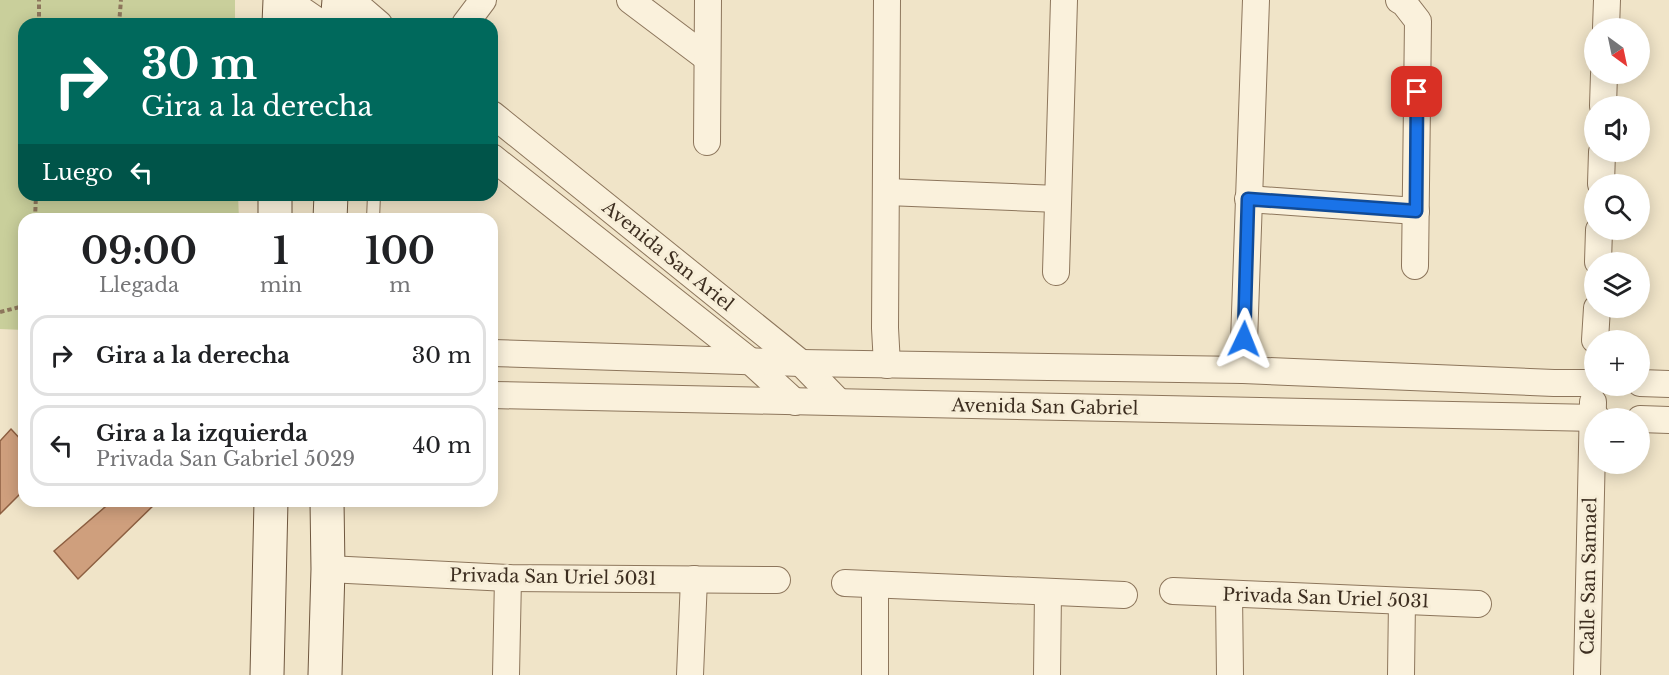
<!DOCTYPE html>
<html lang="es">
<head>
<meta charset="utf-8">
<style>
  :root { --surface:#fff; --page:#f2f2f2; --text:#202124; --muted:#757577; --line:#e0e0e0 }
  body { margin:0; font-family:"Libre Baskerville",serif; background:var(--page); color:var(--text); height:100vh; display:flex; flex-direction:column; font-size:22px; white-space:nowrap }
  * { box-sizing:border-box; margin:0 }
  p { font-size:20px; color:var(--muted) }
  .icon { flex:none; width:33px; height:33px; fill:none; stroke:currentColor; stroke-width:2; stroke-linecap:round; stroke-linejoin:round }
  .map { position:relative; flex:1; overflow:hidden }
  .side { position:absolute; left:18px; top:213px; width:480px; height:294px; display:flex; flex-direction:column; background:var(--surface); border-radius:18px; box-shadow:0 3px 15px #0003 }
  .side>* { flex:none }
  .banner { position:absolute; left:18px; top:18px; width:480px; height:183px; border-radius:18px; box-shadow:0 3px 15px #0003; background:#00695c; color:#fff; overflow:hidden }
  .needle { width:39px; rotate:147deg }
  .fabs { position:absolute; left:1584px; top:18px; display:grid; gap:12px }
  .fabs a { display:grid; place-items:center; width:66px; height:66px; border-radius:50%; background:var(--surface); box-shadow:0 3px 15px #0003; font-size:30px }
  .pin { position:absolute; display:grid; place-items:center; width:51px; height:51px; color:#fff; margin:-26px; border-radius:12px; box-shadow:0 3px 9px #0006 }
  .me { position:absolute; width:66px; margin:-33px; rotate:2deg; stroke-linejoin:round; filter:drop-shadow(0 0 4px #0008) }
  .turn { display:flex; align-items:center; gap:21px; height:126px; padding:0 24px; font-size:27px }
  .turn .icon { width:78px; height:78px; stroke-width:2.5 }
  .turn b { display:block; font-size:42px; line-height:51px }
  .then { display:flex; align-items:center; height:57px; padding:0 24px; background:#0003; gap:12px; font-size:22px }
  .eta { display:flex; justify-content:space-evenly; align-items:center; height:102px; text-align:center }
  .eta b { font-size:36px; font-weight:700; line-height:42px }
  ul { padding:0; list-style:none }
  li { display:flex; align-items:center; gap:18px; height:81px; margin:0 12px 9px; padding:0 12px; border:3px solid var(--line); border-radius:18px }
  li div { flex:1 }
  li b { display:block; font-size:22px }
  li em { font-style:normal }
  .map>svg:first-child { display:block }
  .green { fill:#c9cf9b }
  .building { fill:#cf9f7d; stroke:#8d5f41; stroke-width:1.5 }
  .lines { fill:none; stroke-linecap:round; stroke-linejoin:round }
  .service-casing { stroke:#8d765c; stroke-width:14 }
  .minor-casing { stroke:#8d765c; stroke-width:28 }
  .secondary-casing { stroke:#6f573f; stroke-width:35 }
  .path { stroke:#8d765c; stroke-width:4; stroke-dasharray:4.5 3; stroke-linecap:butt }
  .service { stroke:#faf1dc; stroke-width:12 }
  .minor { stroke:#faf1dc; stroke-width:26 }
  .secondary { stroke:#faf1dc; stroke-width:33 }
  .route-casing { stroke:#114b97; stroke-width:15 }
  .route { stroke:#1a73e8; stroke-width:10 }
  .labels { text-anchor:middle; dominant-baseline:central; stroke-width:6; stroke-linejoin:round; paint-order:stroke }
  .street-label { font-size:18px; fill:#3d2e20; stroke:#f7eed8 }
</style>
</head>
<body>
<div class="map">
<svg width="1669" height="675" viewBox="0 0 1669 675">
  <rect width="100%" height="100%" fill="#f0e4c8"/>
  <polygon class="green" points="0,0 235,0 235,24 24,24 24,195 238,195 239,219 24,219 24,330 0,329"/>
  <g class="building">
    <polygon points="11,429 24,443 24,490 0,514 0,441"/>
    <polygon points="112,501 158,501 78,579 54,551"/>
  </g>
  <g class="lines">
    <g class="service-casing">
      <polyline id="service" points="373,219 374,195"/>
    </g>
    <g class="minor-casing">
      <g id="minor">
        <polyline points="287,0 322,24"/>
        <polyline points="351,0 379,24"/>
        <polyline points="630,0 707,58"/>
        <polyline points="887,0 885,328 887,365"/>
        <polyline points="1399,0 1404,3 1418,21 1415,266"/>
        <polyline points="465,24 483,0"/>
        <polyline points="1606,28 1607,0"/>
        <polyline points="1603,106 1604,74"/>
        <polyline points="492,114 801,363 839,402"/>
        <polyline points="707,142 708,0"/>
        <polyline points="492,157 750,361 795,402"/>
        <polyline points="1601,184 1602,152"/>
        <polyline points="887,192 1058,199"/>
        <polyline points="1248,199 1416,211"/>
        <polyline points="1598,262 1599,230"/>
        <polyline points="1056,272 1064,0"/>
        <polyline points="1595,340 1597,308"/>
        <polyline points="492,353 801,363 1243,370 1554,383 1594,383"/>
        <polyline points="1243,370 1256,0"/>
        <polyline points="1640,383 1669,384"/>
        <polyline points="492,395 1597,418"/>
        <polyline points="1640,419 1669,420"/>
        <polyline points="328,569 508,578 777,580"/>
        <polyline points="845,583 1124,595"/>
        <polyline points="875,585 875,675"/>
        <polyline points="1173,591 1478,604"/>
        <polyline points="1229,594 1230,675"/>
        <polyline points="506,675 508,578"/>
        <polyline points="690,675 694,579"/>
        <polyline points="1047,675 1048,592"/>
        <polyline points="1401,675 1402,601"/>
        <polyline points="1587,675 1593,402"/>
      </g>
    </g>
    <g class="secondary-casing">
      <g id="secondary">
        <polyline points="279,24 280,0"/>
        <polyline points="337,24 339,0"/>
        <polyline points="275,219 275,195"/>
        <polyline points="330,219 331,195"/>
        <polyline points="267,675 271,501"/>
        <polyline points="325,675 328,569 327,501"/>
      </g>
    </g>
    <g class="path">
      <polyline points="39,23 56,24"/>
      <polyline points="39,24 39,0"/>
      <polyline points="119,24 121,0"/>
      <polyline points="35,219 36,195"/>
      <polyline points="0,312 24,306"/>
    </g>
    <use href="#service" class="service"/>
    <use href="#minor" class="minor"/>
    <use href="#secondary" class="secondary"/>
  </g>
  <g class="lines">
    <g class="route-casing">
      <polyline id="route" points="1244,339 1248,199 1416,211 1417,92"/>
    </g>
    <use href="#route" class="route"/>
  </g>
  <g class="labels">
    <g class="street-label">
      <text transform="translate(668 256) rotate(39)">Avenida San Ariel</text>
      <text transform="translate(1045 407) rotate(1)">Avenida San Gabriel</text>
      <text transform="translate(1589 576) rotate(-89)">Calle San Samael</text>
      <text transform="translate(553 577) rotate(1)">Privada San Uriel 5031</text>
      <text transform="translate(1326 598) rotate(2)">Privada San Uriel 5031</text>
    </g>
  </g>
</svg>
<div class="fabs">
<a><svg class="needle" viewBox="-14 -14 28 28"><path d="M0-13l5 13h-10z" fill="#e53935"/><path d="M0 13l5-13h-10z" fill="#757577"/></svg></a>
<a><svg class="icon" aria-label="sound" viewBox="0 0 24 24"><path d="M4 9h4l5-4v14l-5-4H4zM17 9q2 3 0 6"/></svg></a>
<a><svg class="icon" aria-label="search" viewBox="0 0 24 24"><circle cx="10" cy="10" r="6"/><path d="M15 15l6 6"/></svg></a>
<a><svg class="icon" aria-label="layers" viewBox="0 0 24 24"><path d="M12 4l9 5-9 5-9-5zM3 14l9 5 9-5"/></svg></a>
<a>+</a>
<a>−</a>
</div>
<div class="pin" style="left:1417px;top:92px;background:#d93025"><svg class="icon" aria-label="arrive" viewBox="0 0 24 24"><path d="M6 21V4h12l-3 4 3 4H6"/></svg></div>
<svg class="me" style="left:1244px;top:339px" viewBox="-20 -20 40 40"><path d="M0-17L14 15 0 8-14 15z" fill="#1a73e8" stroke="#fff" stroke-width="4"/></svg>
<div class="banner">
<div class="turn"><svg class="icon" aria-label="right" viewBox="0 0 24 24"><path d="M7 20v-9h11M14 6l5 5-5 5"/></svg><div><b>30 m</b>Gira a la derecha</div></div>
<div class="then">Luego<svg class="icon" aria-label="left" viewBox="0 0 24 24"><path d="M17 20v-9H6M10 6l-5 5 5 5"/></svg></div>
</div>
<section class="side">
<div class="eta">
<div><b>09:00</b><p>Llegada</p></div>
<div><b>1</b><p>min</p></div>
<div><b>100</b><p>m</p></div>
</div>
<ul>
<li><svg class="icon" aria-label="right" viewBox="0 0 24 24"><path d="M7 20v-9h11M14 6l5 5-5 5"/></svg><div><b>Gira a la derecha</b></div><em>30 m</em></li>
<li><svg class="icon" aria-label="left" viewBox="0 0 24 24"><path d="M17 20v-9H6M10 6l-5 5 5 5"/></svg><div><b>Gira a la izquierda</b><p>Privada San Gabriel 5029</p></div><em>40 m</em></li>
</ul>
</section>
</div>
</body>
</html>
